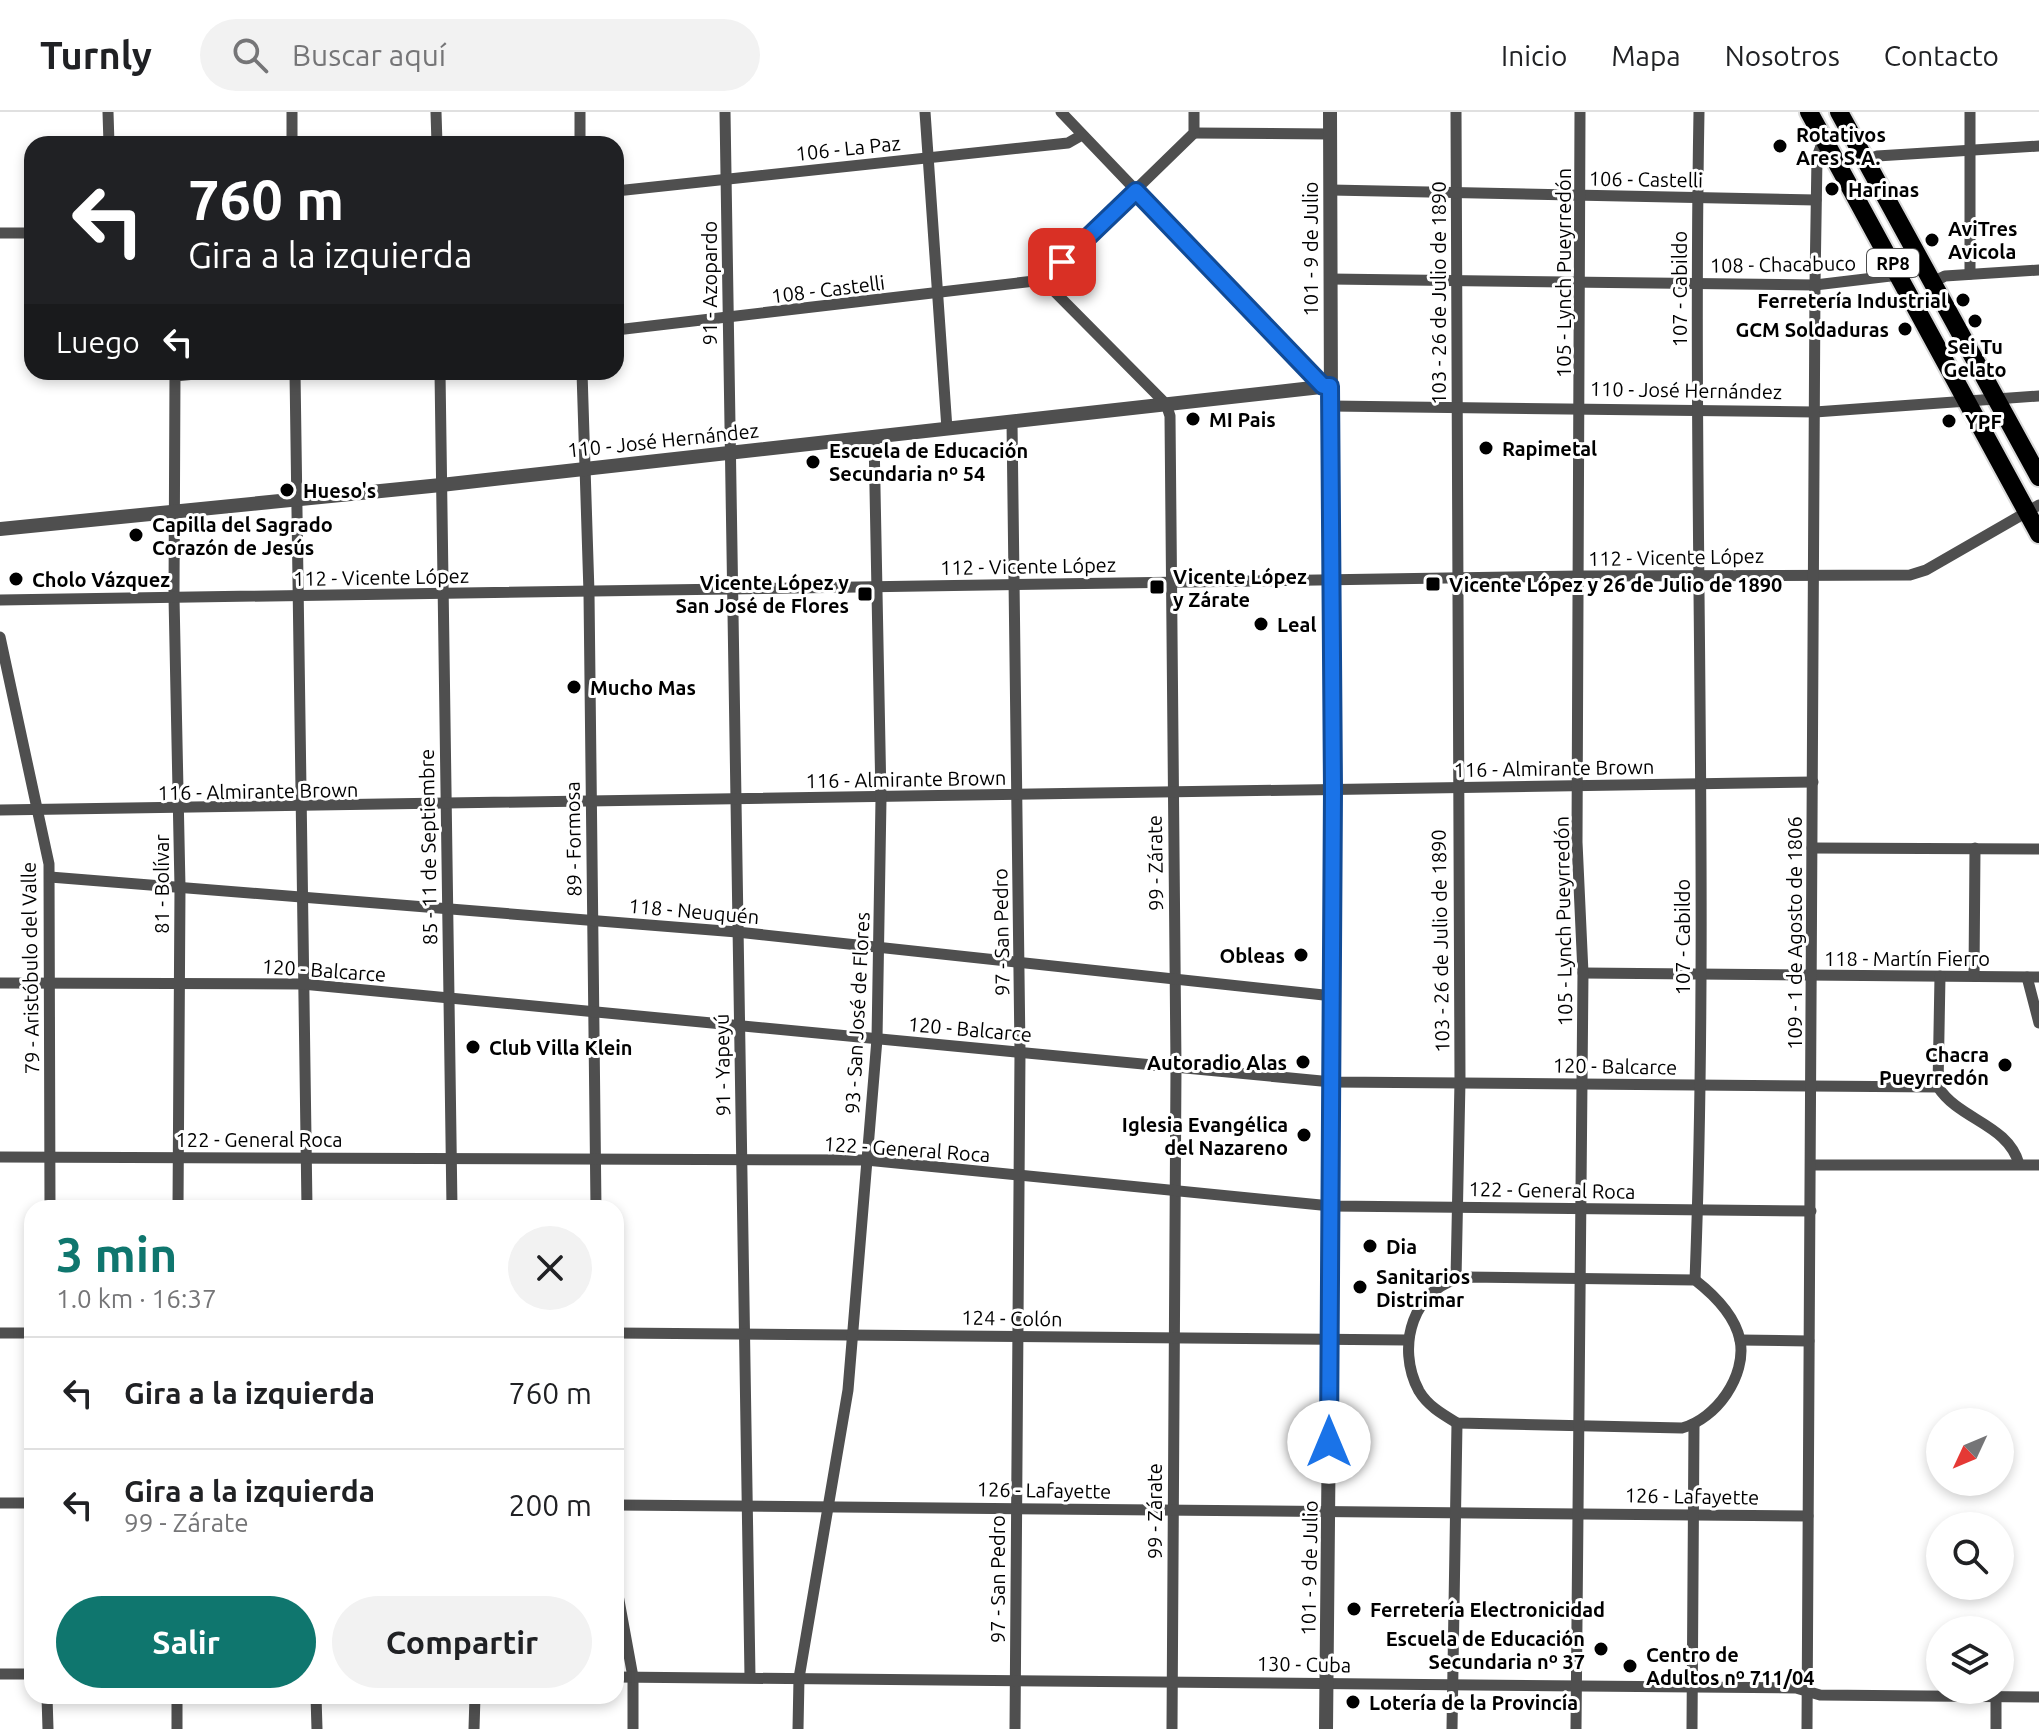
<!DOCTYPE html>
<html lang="es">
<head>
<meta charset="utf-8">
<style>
  :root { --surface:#fff; --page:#f2f2f2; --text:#202124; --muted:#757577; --line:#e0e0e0; --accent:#0f766e }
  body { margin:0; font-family:Ubuntu,sans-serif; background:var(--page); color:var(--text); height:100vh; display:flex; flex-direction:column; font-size:30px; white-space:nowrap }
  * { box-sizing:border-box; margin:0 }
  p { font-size:26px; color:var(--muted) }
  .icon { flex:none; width:44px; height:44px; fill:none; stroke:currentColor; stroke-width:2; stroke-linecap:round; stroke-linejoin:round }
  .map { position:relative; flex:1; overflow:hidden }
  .drawer { position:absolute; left:24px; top:1088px; width:600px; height:504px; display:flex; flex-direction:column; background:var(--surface); border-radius:24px; box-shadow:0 4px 12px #0003 }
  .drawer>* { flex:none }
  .top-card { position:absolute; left:24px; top:24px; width:600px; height:244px; border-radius:24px; box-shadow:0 4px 12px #0003; background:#202124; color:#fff; overflow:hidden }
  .needle { width:52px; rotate:226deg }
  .buttons { position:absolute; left:1926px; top:1296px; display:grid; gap:16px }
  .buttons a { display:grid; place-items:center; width:88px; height:88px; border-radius:50%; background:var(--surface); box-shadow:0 4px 12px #0003; font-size:40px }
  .pin { position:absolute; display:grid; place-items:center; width:68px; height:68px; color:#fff; margin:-34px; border-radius:16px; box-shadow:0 4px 12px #0006 }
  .me { position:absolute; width:88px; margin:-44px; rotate:0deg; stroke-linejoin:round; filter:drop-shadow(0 0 6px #0008) }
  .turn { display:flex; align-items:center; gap:28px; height:168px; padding:0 32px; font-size:36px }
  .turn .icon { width:104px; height:104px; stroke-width:2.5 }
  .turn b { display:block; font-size:56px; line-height:68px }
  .then { display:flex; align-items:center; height:76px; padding:0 32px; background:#0003; gap:16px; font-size:30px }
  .round { display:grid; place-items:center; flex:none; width:84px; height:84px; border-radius:42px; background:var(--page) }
  .overview { display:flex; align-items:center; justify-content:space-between; height:136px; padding:0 32px }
  h1 { font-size:48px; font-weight:700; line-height:60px; color:var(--accent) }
  .action { display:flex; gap:16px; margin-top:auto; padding:16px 32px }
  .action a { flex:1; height:92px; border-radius:48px; background:var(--accent); color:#fff; font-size:32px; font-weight:700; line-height:92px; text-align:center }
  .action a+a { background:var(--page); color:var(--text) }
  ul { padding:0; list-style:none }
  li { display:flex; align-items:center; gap:24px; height:112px; padding:0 32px; border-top:2px solid var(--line) }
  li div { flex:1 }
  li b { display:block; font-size:30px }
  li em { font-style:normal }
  header { display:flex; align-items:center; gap:48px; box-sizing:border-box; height:112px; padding:0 40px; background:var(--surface); border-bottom:2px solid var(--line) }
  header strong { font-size:38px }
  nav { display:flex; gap:44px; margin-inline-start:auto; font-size:28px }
  .search { width:560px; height:72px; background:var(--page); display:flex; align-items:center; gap:20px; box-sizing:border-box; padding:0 28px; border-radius:44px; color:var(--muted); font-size:30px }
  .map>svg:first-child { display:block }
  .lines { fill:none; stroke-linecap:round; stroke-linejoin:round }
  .primary-casing { stroke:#dbdbdb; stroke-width:22 }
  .minor { stroke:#4f4f4f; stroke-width:11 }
  .tertiary { stroke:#4f4f4f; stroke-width:14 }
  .primary { stroke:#000; stroke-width:18 }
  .route-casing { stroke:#114b97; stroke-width:20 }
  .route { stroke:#1a73e8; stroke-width:14 }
  .poi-dot { fill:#000; stroke:#fff; stroke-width:3 }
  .labels { text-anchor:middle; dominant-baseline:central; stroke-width:6; stroke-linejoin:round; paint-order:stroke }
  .shield { fill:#fff; stroke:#4c4c4c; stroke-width:2 }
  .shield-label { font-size:18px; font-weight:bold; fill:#000 }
  .poi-label { font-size:20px; font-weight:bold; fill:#000; stroke:#fff; text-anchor:start }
  .street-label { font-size:20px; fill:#000; stroke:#fff }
</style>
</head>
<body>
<header>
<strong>Turnly</strong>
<div class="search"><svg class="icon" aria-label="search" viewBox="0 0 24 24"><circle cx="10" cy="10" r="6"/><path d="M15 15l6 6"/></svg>Buscar aquí</div>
<nav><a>Inicio</a><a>Mapa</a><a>Nosotros</a><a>Contacto</a></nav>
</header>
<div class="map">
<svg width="2039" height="1617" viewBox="0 0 2039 1617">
  <rect width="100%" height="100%" fill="#fff"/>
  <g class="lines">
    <g class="primary-casing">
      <g id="primary">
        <polyline points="1809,0 2039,422"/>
        <polyline points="1839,0 2039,365"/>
      </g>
    </g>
    <g class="minor">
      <polyline points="108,0 109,32"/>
      <polyline points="292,0 292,32"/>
      <polyline points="436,0 437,32"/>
      <polyline points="580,0 580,32"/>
      <polyline points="725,0 750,1565"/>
      <polyline points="925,0 947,317"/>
      <polyline points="1061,0 1323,274"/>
      <polyline points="1456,0 1460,969 1456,1167"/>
      <polyline points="1194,21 1330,22"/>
      <polyline points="1865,49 1877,44 2039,34"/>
      <polyline points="1331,78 1816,88"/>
      <polyline points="616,79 1068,31 1082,23"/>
      <polyline points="0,121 32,121"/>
      <polyline points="1970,162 1970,0"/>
      <polyline points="1330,167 1815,173 1899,163"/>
      <polyline points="1043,168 1166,292 1170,304 1176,955 1172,1617"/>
      <polyline points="1043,168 1194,21 1194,0"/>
      <polyline points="1933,170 1945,164 2039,158"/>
      <polyline points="616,218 1043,168"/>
      <polyline points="175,260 174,485 180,775 178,1096"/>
      <polyline points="295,260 307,1096"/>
      <polyline points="440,260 452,1096"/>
      <polyline points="582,260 589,481 596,1096"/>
      <polyline points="175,264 216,260"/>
      <polyline points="1331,294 1815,300 2039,284"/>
      <polyline points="1012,310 1020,940 1015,1617"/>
      <polyline points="0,488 1581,464 1910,463 1926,458 2039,393"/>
      <polyline points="0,525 49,752 50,1096"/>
      <polyline points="0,698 1813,670"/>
      <polyline points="1812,736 2039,737"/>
      <polyline points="50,765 737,820 1333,884"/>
      <polyline points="1583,861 2039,865"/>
      <path d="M1940 864 1938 975C1959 1008 2008 1012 2019 1052"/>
      <polyline points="1974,864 1975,736"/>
      <polyline points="2027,865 2039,911"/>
      <polyline points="0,871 302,872 1332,970 1938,975"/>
      <polyline points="0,1045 866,1048 1331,1094 1811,1099"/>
      <polyline points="1811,1053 2039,1053"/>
      <path d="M1466 1165 1695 1168C1713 1182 1735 1204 1740 1228 1747 1264 1716 1307 1682 1316L1457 1311C1442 1302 1428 1294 1419 1279 1395 1235 1413 1173 1466 1165Z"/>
      <path d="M1695 1168C1710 779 1692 389 1699 0"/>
      <polyline points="0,1221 32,1221"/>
      <polyline points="616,1221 1407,1228"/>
      <polyline points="1740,1228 1809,1229"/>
      <polyline points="0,1391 32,1391"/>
      <polyline points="616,1393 1808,1404"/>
      <polyline points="616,1472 633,1565 633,1617"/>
      <polyline points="0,1562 32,1562"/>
      <polyline points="616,1565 1796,1576 1820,1583 2039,1585"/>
      <polyline points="47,1584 48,1617"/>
      <polyline points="316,1584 317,1617"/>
      <polyline points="1996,1585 1996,1617"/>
      <polyline points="177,1617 177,1584"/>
      <polyline points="474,1617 475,1584"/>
      <polyline points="798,1617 799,1566 848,1278 877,927 881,687 874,325"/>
      <polyline points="1452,1617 1457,1311"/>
      <polyline points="1576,1617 1583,861 1577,730 1580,0"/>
      <polyline points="1692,1617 1694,1313"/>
      <polyline points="1807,1617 1815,173 1817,45 1824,26"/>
    </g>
    <g class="tertiary">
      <polyline points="0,417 441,373 1330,274"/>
      <polyline points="1326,1617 1333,889 1330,0"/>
    </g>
    <use href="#primary" class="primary"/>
  </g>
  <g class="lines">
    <g class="route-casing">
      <polyline id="route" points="1062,150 1136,79 1323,274 1330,274 1333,678 1329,1330"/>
    </g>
    <use href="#route" class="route"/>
  </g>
  <g class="poi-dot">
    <circle cx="1780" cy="34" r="8"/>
    <circle cx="1832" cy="77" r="8"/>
    <circle cx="1932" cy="128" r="8"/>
    <circle cx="1963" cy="188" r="8"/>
    <circle cx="1975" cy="209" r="8"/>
    <circle cx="1905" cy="217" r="8"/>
    <circle cx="1193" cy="307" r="8"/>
    <circle cx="1949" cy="309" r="8"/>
    <circle cx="1486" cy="336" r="8"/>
    <circle cx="813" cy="350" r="8"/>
    <circle cx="287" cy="378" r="8"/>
    <circle cx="136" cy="423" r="8"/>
    <circle cx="16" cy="467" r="8"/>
    <rect x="1425" y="464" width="16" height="16" rx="4"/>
    <rect x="1149" y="467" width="16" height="16" rx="4"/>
    <rect x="857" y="474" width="16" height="16" rx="4"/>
    <circle cx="1261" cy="512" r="8"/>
    <circle cx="574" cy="575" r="8"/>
    <circle cx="1301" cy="843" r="8"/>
    <circle cx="473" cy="935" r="8"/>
    <circle cx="1303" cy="950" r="8"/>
    <circle cx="2005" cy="953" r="8"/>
    <circle cx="1304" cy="1023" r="8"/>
    <circle cx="1370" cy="1134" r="8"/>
    <circle cx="1360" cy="1175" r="8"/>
    <circle cx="1354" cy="1497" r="8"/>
    <circle cx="1601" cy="1537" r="8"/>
    <circle cx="1630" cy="1554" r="8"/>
    <circle cx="1353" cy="1590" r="8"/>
  </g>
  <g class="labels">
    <rect class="shield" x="1867" y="137" width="52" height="28" rx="6"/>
    <g class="shield-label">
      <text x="1893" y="151">RP8</text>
    </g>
    <g class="poi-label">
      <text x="1796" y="22">Rotativos<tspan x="1796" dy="23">Ares S.A.</tspan></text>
      <text x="1848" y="77">Harinas</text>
      <text x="1948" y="116">AviTres<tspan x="1948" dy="23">Avicola</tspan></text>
      <text x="1947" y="188" text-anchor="end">Ferretería Industrial</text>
      <text x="1889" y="217" text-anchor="end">GCM Soldaduras</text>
      <text x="1975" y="234" text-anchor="middle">Sei Tu<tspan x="1975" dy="23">Gelato</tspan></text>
      <text x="1209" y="307">MI Pais</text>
      <text x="1965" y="309">YPF</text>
      <text x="1502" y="336">Rapimetal</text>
      <text x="829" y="338">Escuela de Educación<tspan x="829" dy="23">Secundaria nº 54</tspan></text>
      <text x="303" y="378">Hueso's</text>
      <text x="152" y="412">Capilla del Sagrado<tspan x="152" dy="23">Corazón de Jesús</tspan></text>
      <text x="1173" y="464">Vicente López<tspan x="1173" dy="23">y Zárate</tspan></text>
      <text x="32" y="467">Cholo Vázquez</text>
      <text x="849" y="470" text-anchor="end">Vicente López y<tspan x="849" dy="23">San José de Flores</tspan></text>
      <text x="1449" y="472">Vicente López y 26 de Julio de 1890</text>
      <text x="1277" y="512">Leal</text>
      <text x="590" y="575">Mucho Mas</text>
      <text x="1285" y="843" text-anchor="end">Obleas</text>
      <text x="489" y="935">Club Villa Klein</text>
      <text x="1989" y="942" text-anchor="end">Chacra<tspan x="1989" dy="23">Pueyrredón</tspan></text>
      <text x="1287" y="950" text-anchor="end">Autoradio Alas</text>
      <text x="1288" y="1012" text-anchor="end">Iglesia Evangélica<tspan x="1288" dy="23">del Nazareno</tspan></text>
      <text x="1386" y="1134">Dia</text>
      <text x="1376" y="1164">Sanitarios<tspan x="1376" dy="23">Distrimar</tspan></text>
      <text x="1370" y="1497">Ferretería Electronicidad</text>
      <text x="1585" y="1526" text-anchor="end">Escuela de Educación<tspan x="1585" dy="23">Secundaria nº 37</tspan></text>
      <text x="1646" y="1542">Centro de<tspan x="1646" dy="23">Adultos nº 711/04</tspan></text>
      <text x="1369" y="1590">Lotería de la Provincía</text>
    </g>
    <g class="street-label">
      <text transform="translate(848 36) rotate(-6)">106 - La Paz</text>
      <text transform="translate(1646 67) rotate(1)">106 - Castelli</text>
      <text transform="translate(1310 137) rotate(-90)">101 - 9 de Julio</text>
      <text transform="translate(1783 152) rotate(-1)">108 - Chacabuco</text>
      <text transform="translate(1563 161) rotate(-90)">105 - Lynch Pueyrredón</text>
      <text transform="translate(709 171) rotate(-90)">91 - Azopardo</text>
      <text transform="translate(828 177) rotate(-7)">108 - Castelli</text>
      <text transform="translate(1679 177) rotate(-90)">107 - Cabildo</text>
      <text transform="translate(1438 181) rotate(-90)">103 - 26 de Julio de 1890</text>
      <text transform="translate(1686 278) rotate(1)">110 - José Hernández</text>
      <text transform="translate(663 328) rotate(-6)">110 - José Hernández</text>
      <text transform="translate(1676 445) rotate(-1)">112 - Vicente López</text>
      <text transform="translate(1028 454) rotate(-1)">112 - Vicente López</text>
      <text transform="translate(381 465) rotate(-1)">112 - Vicente López</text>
      <text transform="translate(1554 656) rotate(-1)">116 - Almirante Brown</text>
      <text transform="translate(906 667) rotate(-1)">116 - Almirante Brown</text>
      <text transform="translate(258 679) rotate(-1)">116 - Almirante Brown</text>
      <text transform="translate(573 727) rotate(-91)">89 - Formosa</text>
      <text transform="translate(428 735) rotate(-91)">85 - 11 de Septiembre</text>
      <text transform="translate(1155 751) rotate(-91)">99 - Zárate</text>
      <text transform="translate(161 772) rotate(-90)">81 - Bolívar</text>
      <text transform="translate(694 799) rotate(5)">118 - Neuquén</text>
      <text transform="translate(1563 809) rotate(-91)">105 - Lynch Pueyrredón</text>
      <text transform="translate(1001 820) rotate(-91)">97 - San Pedro</text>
      <text transform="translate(1794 821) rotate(-90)">109 - 1 de Agosto de 1806</text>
      <text transform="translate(1682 825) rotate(-90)">107 - Cabildo</text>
      <text transform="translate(1440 829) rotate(-91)">103 - 26 de Julio de 1890</text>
      <text x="1907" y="846">118 - Martín Fierro</text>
      <text transform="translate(30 856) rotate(-91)">79 - Aristóbulo del Valle</text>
      <text transform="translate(324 858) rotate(4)">120 - Balcarce</text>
      <text transform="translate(857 901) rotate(-87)">93 - San José de Flores</text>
      <text transform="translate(970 917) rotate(5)">120 - Balcarce</text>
      <text transform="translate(722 953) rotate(-91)">91 - Yapeyú</text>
      <text transform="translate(1615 954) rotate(1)">120 - Balcarce</text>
      <text x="259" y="1027">122 - General Roca</text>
      <text transform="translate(907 1037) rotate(4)">122 - General Roca</text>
      <text transform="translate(1552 1078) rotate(1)">122 - General Roca</text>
      <text transform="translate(1012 1206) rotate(1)">124 - Colón</text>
      <text transform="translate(1044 1378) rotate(1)">126 - Lafayette</text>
      <text transform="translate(1692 1384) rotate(1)">126 - Lafayette</text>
      <text transform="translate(1154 1399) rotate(-90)">99 - Zárate</text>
      <text transform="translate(1309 1456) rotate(-89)">101 - 9 de Julio</text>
      <text transform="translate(997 1467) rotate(-90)">97 - San Pedro</text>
      <text transform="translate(1304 1552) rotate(1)">130 - Cuba</text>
    </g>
  </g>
</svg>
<div class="buttons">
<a><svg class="needle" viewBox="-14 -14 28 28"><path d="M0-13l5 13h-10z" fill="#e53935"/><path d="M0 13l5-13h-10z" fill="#757577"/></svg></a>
<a><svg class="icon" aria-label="search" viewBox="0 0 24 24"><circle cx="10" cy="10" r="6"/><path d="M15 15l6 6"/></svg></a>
<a><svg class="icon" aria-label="layers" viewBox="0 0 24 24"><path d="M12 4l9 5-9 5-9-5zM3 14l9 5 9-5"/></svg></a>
</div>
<div class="pin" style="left:1062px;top:150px;background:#d93025"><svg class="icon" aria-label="arrive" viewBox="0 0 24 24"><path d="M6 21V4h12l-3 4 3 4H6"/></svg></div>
<svg class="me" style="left:1329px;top:1330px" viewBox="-20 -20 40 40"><circle r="19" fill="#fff"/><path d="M0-13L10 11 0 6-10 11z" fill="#1a73e8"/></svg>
<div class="top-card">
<div class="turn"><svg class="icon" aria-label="left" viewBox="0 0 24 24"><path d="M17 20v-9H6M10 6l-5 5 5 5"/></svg><div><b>760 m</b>Gira a la izquierda</div></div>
<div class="then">Luego<svg class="icon" aria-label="left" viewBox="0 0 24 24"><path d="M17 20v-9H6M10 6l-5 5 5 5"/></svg></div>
</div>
<section class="drawer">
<div class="overview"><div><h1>3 min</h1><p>1.0 km · 16:37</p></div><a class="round"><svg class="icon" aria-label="close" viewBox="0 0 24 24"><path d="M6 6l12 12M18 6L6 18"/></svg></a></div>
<ul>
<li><svg class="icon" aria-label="left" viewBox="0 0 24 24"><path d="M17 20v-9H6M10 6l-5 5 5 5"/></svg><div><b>Gira a la izquierda</b></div><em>760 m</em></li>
<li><svg class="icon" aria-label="left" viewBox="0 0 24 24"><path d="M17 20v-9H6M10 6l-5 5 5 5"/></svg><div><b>Gira a la izquierda</b><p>99 - Zárate</p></div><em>200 m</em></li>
</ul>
<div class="action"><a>Salir</a><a>Compartir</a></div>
</section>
</div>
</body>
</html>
